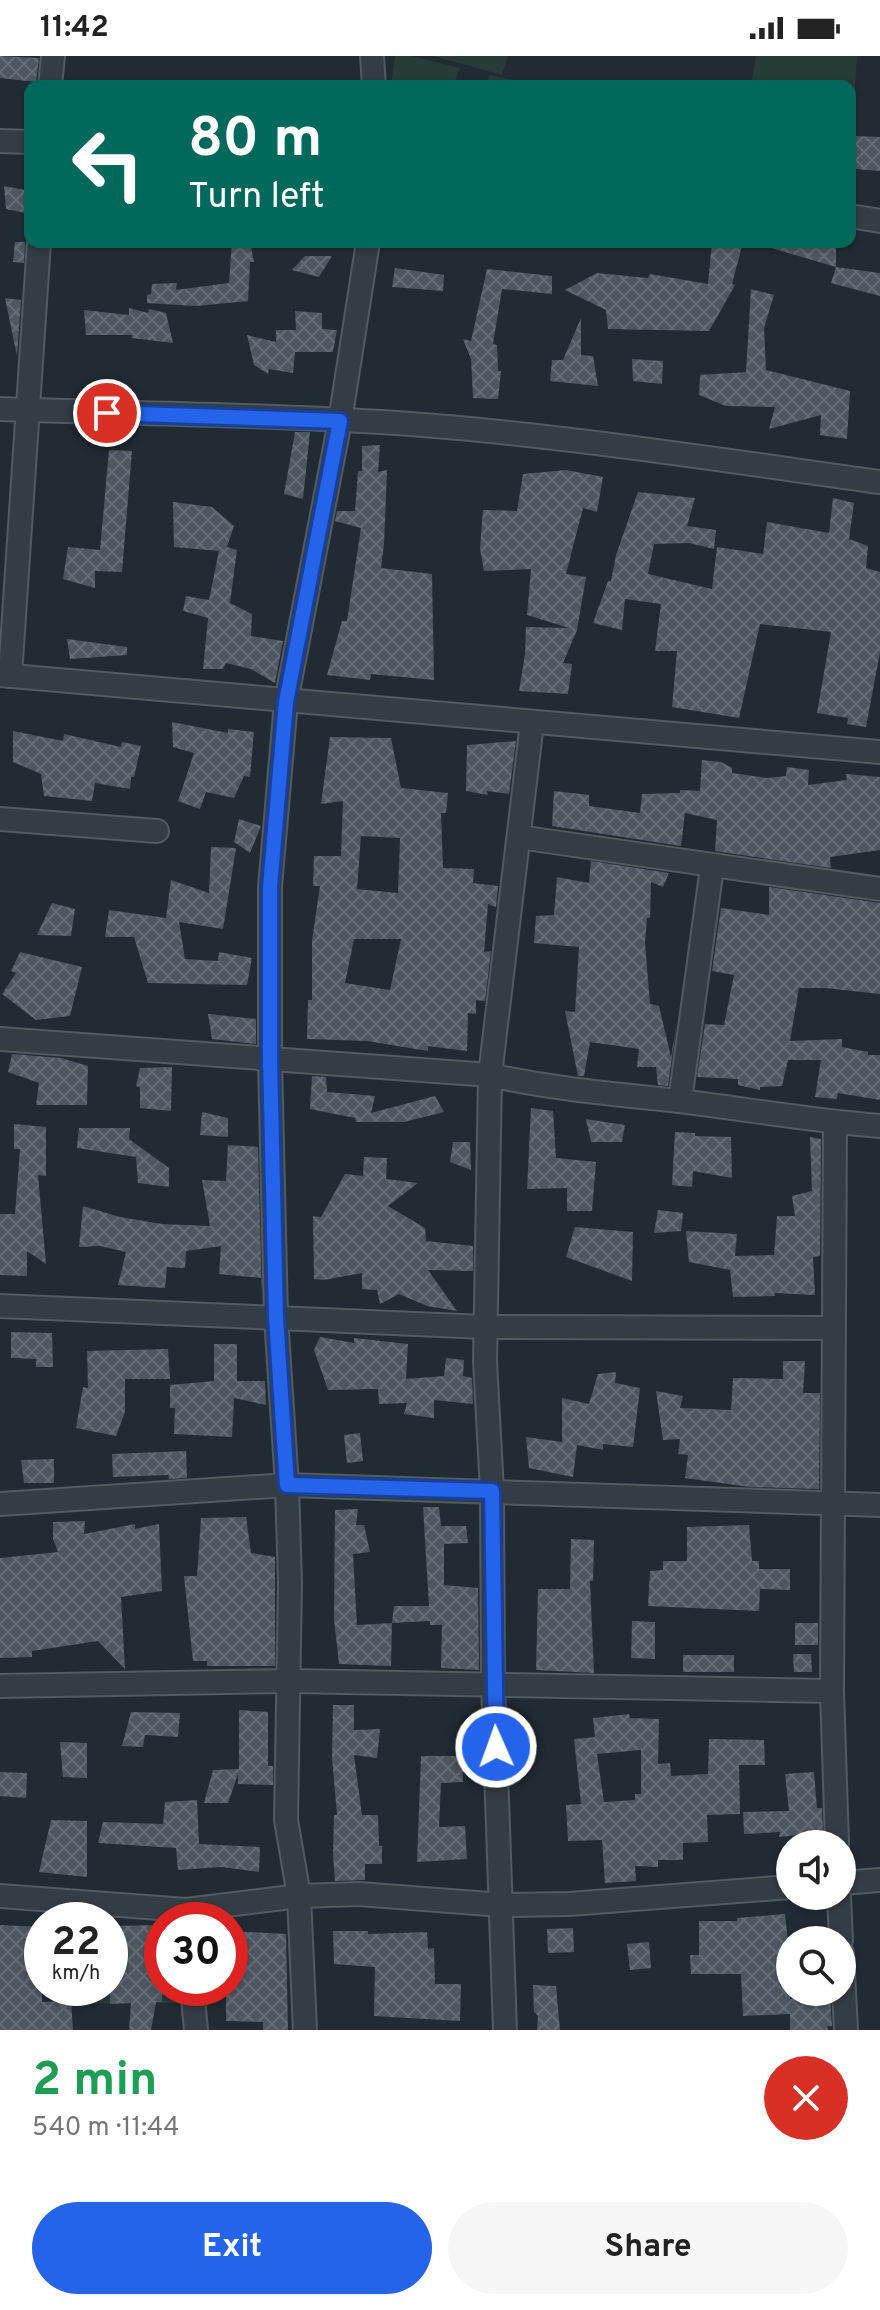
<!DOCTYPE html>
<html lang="en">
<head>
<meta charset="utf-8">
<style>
  :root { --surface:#fff; --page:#f6f6f6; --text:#222; --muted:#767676; --accent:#2563eb }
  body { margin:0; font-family:Overpass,sans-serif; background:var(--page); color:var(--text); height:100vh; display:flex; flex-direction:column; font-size:30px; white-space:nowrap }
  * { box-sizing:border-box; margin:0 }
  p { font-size:26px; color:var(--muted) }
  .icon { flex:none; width:44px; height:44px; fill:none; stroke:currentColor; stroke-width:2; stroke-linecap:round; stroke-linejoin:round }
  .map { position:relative; height:1974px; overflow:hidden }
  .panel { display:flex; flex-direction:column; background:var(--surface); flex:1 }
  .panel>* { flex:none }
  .guide { position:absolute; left:24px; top:24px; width:832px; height:168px; border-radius:16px; box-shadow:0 2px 6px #0004; background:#00695c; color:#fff; overflow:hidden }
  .fabs { position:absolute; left:776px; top:1774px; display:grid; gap:16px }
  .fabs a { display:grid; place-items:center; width:80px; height:80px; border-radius:50%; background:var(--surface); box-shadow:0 2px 6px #0004; font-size:40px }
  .speed { position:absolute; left:24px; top:1846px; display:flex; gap:16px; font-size:40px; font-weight:700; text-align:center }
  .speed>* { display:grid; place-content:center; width:104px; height:104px; border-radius:50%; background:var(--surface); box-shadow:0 2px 6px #0004; line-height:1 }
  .speed small { font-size:20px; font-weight:400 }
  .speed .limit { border:12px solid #d22; background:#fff; color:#111 }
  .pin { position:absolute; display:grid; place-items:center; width:68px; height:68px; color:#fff; margin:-34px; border:4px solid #fff; border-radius:50%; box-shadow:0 2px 8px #0007 }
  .me { position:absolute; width:88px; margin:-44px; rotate:358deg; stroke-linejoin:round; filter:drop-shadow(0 0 6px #0008) }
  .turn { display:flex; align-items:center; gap:28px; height:168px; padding:0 32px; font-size:36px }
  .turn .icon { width:104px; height:104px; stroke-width:2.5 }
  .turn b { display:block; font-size:56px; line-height:68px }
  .round { display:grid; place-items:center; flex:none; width:84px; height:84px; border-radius:42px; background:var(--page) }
  .summary { display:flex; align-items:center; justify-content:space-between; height:136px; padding:0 32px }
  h1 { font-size:48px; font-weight:700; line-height:60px; color:#1e9e55 }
  .button { display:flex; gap:16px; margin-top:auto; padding:16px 32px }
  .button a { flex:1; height:92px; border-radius:48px; background:var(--accent); color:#fff; font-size:32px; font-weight:700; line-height:92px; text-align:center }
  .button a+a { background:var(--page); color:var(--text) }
  .status { display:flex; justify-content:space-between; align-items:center; height:56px; padding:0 40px; background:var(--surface); direction:ltr }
  .status svg { height:22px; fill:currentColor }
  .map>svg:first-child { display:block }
  .green { fill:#293b39 }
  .building { fill:url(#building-cross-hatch); fill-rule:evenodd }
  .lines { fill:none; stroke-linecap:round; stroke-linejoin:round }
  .street-casing { stroke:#525a62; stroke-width:26 }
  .street { stroke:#343c44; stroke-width:22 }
  .route-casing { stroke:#184099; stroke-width:20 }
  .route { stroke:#2563eb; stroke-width:14 }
</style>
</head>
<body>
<div class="status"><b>11:42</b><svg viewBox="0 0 49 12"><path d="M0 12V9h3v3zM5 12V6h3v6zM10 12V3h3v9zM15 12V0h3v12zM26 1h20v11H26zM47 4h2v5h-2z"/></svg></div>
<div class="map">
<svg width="880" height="1974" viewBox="0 0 880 1974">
  <defs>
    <pattern id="building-cross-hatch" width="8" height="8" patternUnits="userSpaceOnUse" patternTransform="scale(2)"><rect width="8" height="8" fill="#4d5761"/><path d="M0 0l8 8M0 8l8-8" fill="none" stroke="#646d76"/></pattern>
  </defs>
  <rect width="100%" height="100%" fill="#212b33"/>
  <g class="green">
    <polygon points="395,0 412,0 460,12 453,30 391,30"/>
    <polygon points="433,0 508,0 502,19"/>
    <polygon points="756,0 857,0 850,108 850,30 751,30"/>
    <polygon points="490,19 544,30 484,30"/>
    <polygon points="82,1932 181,1932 182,1947 82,1948"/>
  </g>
  <g class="building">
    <polygon points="0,0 39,2 36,26 0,22"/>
    <polygon points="855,80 880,81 880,115 855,113"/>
    <polygon points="4,130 30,135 30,158 6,153"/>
    <polygon points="15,186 25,186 24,207 13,206"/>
    <polygon points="232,186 250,186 254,206 250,206 248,245 196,250 147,247 147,239 151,238 152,228 177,227 176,234 229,227"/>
    <polygon points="712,186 743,186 732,228 735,229 709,275 608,273 606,254 565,234 597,217 648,222 650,218 708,228"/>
    <polygon points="768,186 836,186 836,211 768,191"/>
    <polygon points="305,200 332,200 319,221 292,214"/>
    <polygon points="836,211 880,217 880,240 831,227"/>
    <polygon points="395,212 444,219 443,235 392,231"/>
    <polygon points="487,213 552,220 552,238 502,233 493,288 497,289 498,315 501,315 498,343 473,342 471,303 463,283 471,285"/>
    <polygon points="751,233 774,239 764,272 766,314 850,335 847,383 820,379 821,359 769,373 775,351 726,350 699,339 700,319 746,316"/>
    <polygon points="5,242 21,244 17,300"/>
    <polygon points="129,252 148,257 149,253 166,257 173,287 132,282 132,279 86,279 84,254 129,259"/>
    <polygon points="295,255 322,257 322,273 337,274 333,296 295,296 293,317 269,313 268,318 254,309 247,279 276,286 276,274 296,274"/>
    <polygon points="581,262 581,299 593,300 598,330 550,325 552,304 563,304"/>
    <polygon points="632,303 663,305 662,328 633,325"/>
    <polygon points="295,376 310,376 303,443 284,438"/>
    <polygon points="380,389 378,416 387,414 384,488 381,512 432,518 434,624 371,618 370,624 327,619 342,565 347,565 361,472 335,465 337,455 355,455 358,415 362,415 362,390"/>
    <polygon points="109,394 132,395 122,516 95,515 95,532 63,523 68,491 100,494"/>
    <polygon points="566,414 603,421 597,456 583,452 566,518 586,521 577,574 563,607 572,608 568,638 519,635 525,598 526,571 569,572 527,559 531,513 484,515 480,492 483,454 517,455 523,418"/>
    <polygon points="638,436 695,442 687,470 716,474 714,493 689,487 654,488 648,518 712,533 717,491 763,498 767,466 829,477 833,442 854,447 849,483 868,490 866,512 880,516 880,596 866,671 847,668 848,662 817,657 831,576 760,568 739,662 672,651 677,595 655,595 661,548 625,543 622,574 593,567 608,525 611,525 616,499"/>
    <polygon points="173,446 212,451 234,470 227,491 237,494 230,547 252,558 251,580 283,585 275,627 251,613 226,607 223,613 203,613 208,562 183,555 186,540 209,544 219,495 174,491"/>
    <polygon points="67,583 127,591 127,599 70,603"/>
    <polygon points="172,666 228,677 228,673 254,676 250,721 244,720 234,742 206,736 200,753 178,745 194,697 173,691"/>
    <polygon points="13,675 63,685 64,678 121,691 122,686 141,690 134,721 131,721 130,733 95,727 92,745 44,740 41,718 13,706"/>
    <path d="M330 681 391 682 401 732 448 737 446 757H441L443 812 474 813 473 827 498 830 496 851 488 848 484 896 491 895 485 945 476 944V958L468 957 467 995 428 990V995L367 985 307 983 308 944H312V885L320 830H313L314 800H341L343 745 321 748ZM361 780 400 782 398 837 357 833ZM354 883H401L390 934 345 927Z"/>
    <polygon points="516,685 509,738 487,735 488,739 466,735 467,689"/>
    <polygon points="702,704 721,706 732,712 732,717 767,722 786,720 787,711 809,714 808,729 847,724 846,718 880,721 880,794 830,801 831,812 715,795 717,764 685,757 681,790 552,770 554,735 589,739 589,750 640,757 642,738 680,737 680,734 700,735"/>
    <polygon points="239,763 261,770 250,797 234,786"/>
    <polygon points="211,791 236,792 223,873 179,866 185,903 218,905 219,896 252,902 247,929 148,927 134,881 105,881 109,854 166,862 171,824 209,837"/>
    <polygon points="591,805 669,817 663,831 651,826 650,862 647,862 645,887 650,948 659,950 671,1001 677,966 668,1030 658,1029 656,1011 637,1011 639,993 590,986 584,1020 578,1020 565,955 575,956 579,891 534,887 536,860 554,859 557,821 589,827"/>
    <polygon points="769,831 880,847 880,938 825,932 799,932 790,985 842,983 842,991 868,996 868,999 880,999 880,1044 838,1037 837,1043 815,1041 821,1004 788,1004 782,1030 760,1031 760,1034 738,1029 738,1023 697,1021 705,968 724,969 734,919 712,915 721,852 769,859"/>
    <polygon points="52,847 75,853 71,880 37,879"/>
    <polygon points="20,896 82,911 70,960 36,964 2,938 16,917 11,915"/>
    <polygon points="208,958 256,963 256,988 212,983"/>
    <polygon points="12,998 61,1002 88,1010 87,1049 36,1049 39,1027 8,1016"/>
    <polygon points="172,1011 171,1055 140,1052 140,1031 136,1030 140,1012"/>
    <polygon points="312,1020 326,1021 327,1036 375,1040 371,1057 435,1040 444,1056 404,1066 356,1066 355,1062 310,1053"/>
    <polygon points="531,1052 553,1055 556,1102 596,1106 592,1155 567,1155 567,1132 527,1133"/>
    <polygon points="202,1056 228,1062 228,1081 200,1079"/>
    <polygon points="586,1063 625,1069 622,1086 591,1086"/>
    <polygon points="14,1068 46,1071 46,1120 38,1119 46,1208 27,1195 27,1220 0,1219 0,1158 15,1158 20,1093 14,1093"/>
    <polygon points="79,1072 130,1072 129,1083 169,1112 169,1131 138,1127 136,1101 77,1092"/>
    <polygon points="675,1076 695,1077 695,1080 731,1081 732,1122 693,1115 692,1131 672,1129"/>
    <polygon points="810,1081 821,1083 820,1200 813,1201 815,1239 774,1237 775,1240 733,1241 730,1214 689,1206 686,1175 737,1178 735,1200 774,1199 777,1160 795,1160 792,1140 812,1135"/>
    <polygon points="453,1086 470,1086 471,1114 450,1106"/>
    <polygon points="228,1089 258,1091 262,1242 261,1222 219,1218 221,1190 186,1195 185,1212 167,1211 165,1232 118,1229 126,1196 100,1190 79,1191 83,1150 120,1161 162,1168 210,1170 202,1124 226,1125"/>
    <polygon points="364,1101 387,1102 386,1123 418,1127 388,1150 425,1172 426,1185 473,1190 473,1215 428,1214 457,1255 427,1250 399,1238 380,1248 377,1234 362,1233 362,1217 324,1224 314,1223 313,1160 321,1161 345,1118 363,1120"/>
    <polygon points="658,1154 683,1157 681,1175 654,1177"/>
    <polygon points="575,1171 633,1176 632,1225 566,1201"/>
    <polygon points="11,1276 52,1277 53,1311 36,1311 36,1303 11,1302"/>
    <polygon points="320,1281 354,1287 354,1282 408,1288 406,1323 444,1320 446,1302 464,1304 463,1320 472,1322 473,1348 434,1344 434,1362 404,1358 407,1347 379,1348 378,1333 328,1334 314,1294"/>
    <polygon points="214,1288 237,1288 237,1325 265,1325 266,1349 234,1342 232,1381 174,1378 175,1352 170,1352 170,1329 214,1325"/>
    <polygon points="168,1293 170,1323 125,1323 125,1356 116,1380 76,1372 83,1331 88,1332 87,1295"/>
    <polygon points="783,1305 805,1305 803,1337 820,1337 819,1433 750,1431 685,1422 688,1399 678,1398 680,1383 663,1384 656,1335 683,1340 680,1352 731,1354 733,1322 783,1323"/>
    <polygon points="616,1316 615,1327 640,1332 633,1391 603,1388 603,1394 577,1389 573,1421 529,1412 526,1381 562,1386 562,1342 589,1348 598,1318"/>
    <polygon points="360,1377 363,1405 347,1407 344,1379"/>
    <polygon points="186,1395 187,1422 169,1423 168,1419 113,1421 112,1398"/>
    <polygon points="54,1403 54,1427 24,1427 21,1404"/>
    <polygon points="423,1451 439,1451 441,1470 466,1470 468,1487 444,1488 444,1529 478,1532 479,1614 441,1612 442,1569 430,1569 430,1565 392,1567 394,1550 429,1550"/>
    <polygon points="358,1453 356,1469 364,1469 370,1496 353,1498 357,1569 392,1567 391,1610 339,1608 334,1563 335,1454"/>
    <polygon points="246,1461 251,1497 275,1501 275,1610 207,1610 207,1605 193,1605 184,1520 197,1520 201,1462"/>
    <polygon points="85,1465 84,1478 135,1468 135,1473 159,1468 162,1535 121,1541 125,1613 98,1585 32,1595 32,1601 0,1602 0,1502 58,1496 53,1483 53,1466"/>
    <polygon points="749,1469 752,1505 759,1505 759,1513 790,1513 790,1534 760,1533 759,1555 648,1550 650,1515 663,1514 663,1505 687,1505 687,1471"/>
    <polygon points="571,1483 594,1484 593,1525 590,1525 594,1617 536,1614 538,1533 570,1533"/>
    <polygon points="632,1565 655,1566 655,1603 631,1602"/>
    <rect x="795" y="1567" width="23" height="22"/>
    <polygon points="793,1598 811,1598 812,1616 794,1616"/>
    <rect x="683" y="1599" width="51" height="17"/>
    <polygon points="333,1649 354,1649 354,1674 380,1673 377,1702 354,1699 362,1759 378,1759 379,1790 382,1790 382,1808 365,1808 365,1824 335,1825 333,1799 334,1759 337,1759 332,1701"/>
    <polygon points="239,1654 268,1656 268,1710 273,1710 273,1729 238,1728 238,1718 228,1747 204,1747 213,1714 239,1713"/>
    <polygon points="131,1656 180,1657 178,1681 145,1679 143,1691 122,1690"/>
    <path d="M629 1658 630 1662 659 1663 658 1708 670 1707 671 1720 708 1718 709 1683 764 1684 765 1709H739L740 1758 707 1759 708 1786 683 1787V1804H658V1811L635 1810 636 1825 605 1827 602 1784 568 1785 566 1749 581 1748 574 1683 595 1681 593 1662ZM641 1694V1738H635V1744L604 1746 597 1698Z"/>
    <polygon points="60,1686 87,1687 87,1722 63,1721"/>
    <polygon points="421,1700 478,1700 479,1718 463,1716 463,1726 441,1727 439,1771 465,1770 467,1803 417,1806"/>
    <polygon points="0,1716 27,1717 26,1742 0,1740"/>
    <polygon points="814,1716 817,1752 822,1752 823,1777 779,1781 780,1776 744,1778 743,1756 789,1755 785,1718"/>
    <polygon points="197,1744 199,1788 260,1791 259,1816 221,1811 178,1814 176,1792 98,1787 103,1766 163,1768 165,1746"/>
    <polygon points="51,1764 87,1765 87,1821 39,1816"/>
    <polygon points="785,1858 788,1886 790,1886 790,1958 743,1960 741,1918 691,1918 690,1899 699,1899 699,1865 737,1865 737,1862"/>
    <polygon points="0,1869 42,1871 42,1946 71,1944 73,1974 0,1974"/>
    <polygon points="162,1869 162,1946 156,1946 151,1974 129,1974 131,1947 110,1948 110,1870"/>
    <polygon points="573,1872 574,1896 548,1897 547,1873"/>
    <polygon points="230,1875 286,1878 288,1974 263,1974 263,1966 226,1965 226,1932 230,1932"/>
    <polygon points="333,1875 368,1875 368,1878 427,1876 428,1893 434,1892 435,1928 461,1928 460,1965 374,1960 375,1911 334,1908"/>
    <polygon points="649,1886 651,1912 630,1914 627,1888"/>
    <polygon points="533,1929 556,1930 560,1974 537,1974 538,1960 534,1956"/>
    <polygon points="830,1940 832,1970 827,1970 828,1974 790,1974 790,1943"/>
  </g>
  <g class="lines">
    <g class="street-casing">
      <g id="street">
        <polyline points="372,0 374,30"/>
        <polyline points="50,30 53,0"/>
        <polyline points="0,85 30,86"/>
        <polyline points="850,160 880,165"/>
        <path d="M0 353C163 359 328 358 490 375 620 388 750 408 880 426"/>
        <polyline points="0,619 880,696"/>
        <polyline points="10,620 39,186"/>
        <polyline points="0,763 157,775"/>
        <polyline points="519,781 880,833"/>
        <path d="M0 983 490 1019C553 1033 615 1038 679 1045 746 1053 812 1065 880 1070"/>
        <polyline points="680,1045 712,811"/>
        <polyline points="835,1067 832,1635 837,1788"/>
        <polyline points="0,1250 485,1271 833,1272"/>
        <polyline points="0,1448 287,1429 880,1449"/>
        <polyline points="0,1630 290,1625 832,1635"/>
        <polyline points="842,1827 880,1824"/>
        <polyline points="0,1840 186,1854 299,1840 359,1838 502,1849 569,1848 790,1831"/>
        <polyline points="839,1840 841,1884"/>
        <polyline points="842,1897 846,1974"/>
        <polyline points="192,1932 196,1974"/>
        <polyline points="305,1974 299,1840 286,1764 290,1527 287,1429 276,1261 270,1003 270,831 286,646 340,365 368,186"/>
        <polyline points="505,1974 493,1627 492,1435 485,1305 490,1019 532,667"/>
      </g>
    </g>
    <use href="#street" class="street"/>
  </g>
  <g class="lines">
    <g class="route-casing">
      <polyline id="route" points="107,357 340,365 286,646 270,831 270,1003 276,1261 287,1429 492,1435 496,1691"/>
    </g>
    <use href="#route" class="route"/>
  </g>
</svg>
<div class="fabs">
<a><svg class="icon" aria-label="sound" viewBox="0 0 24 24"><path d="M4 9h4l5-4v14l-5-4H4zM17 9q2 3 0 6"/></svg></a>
<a><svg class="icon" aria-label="search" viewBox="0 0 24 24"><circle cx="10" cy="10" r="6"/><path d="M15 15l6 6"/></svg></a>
</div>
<div class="speed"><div>22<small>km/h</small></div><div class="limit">30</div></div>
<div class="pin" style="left:107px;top:357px;background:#d93025"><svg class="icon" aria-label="arrive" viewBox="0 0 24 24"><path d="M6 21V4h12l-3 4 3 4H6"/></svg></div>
<svg class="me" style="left:496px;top:1691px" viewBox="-20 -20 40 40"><circle r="17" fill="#2563eb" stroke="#fff" stroke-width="3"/><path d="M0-11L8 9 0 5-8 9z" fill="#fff"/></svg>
<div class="guide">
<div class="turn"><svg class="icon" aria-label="left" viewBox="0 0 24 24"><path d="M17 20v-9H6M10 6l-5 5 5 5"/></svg><div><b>80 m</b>Turn left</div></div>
</div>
</div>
<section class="panel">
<div class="summary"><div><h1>2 min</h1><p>540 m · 11:44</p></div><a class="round" style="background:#d93025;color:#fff"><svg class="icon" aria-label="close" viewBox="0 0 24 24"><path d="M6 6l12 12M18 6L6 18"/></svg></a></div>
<div class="button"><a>Exit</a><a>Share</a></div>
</section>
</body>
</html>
